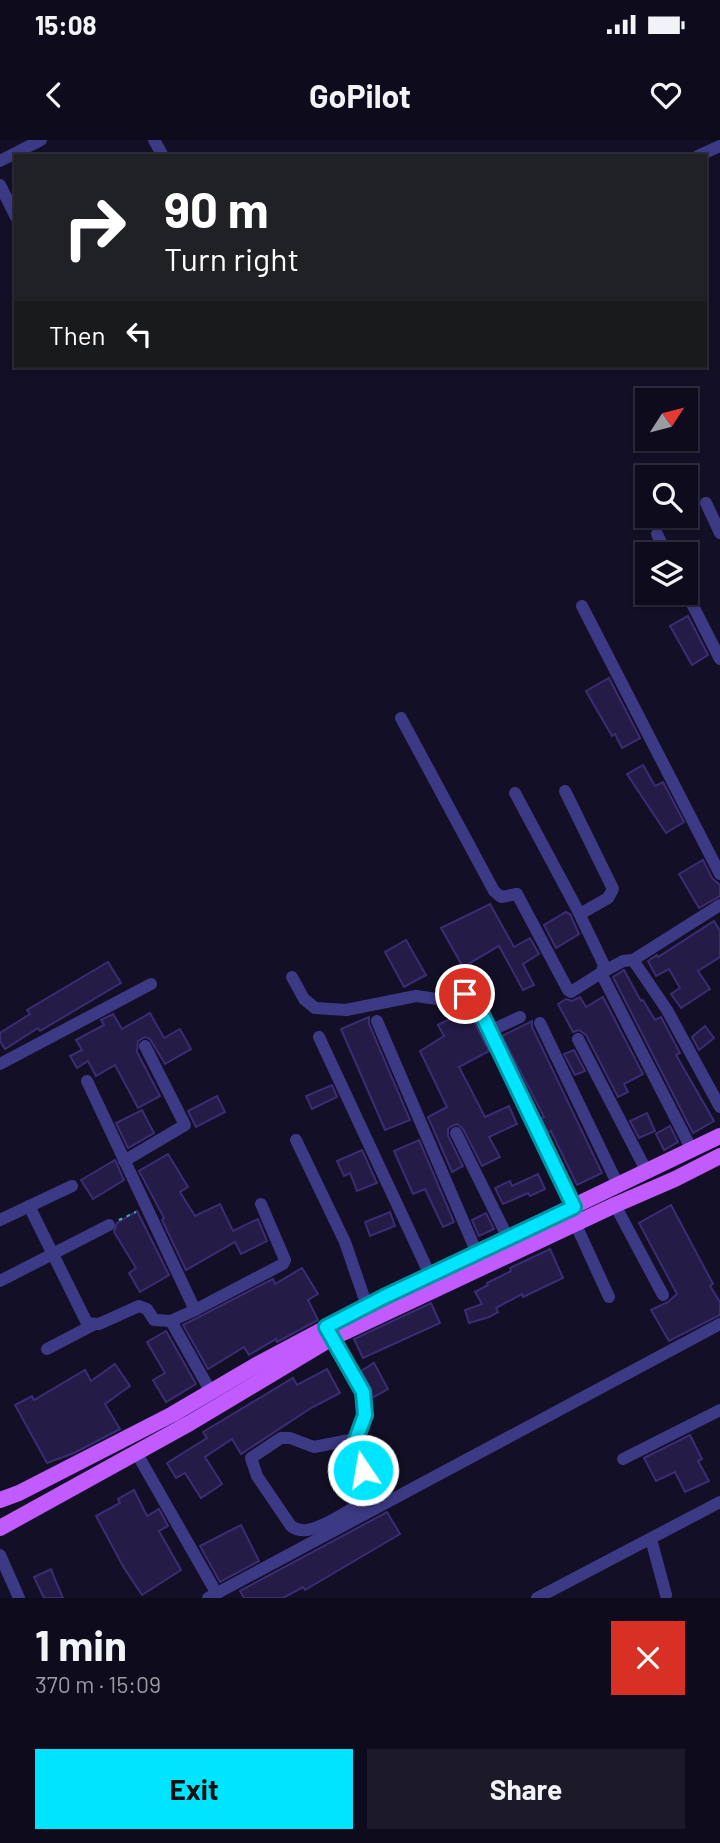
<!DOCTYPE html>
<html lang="en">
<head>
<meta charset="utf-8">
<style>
  :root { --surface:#0e0b1c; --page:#1c1929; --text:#f1f3f6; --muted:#9b9ba3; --line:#2e2b3b; --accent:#00e5ff }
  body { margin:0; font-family:Barlow,sans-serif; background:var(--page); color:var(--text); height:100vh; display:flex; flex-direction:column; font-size:26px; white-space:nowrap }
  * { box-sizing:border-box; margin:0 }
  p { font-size:23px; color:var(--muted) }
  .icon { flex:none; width:38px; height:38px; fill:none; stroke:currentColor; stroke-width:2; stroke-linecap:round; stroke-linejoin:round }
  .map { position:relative; height:1458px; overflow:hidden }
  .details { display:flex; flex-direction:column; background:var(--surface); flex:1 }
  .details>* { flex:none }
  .guide { position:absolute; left:14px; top:14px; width:693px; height:214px; border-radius:0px; box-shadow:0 2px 5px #0004,0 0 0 2px var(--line); background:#202124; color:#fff; overflow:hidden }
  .needle { width:46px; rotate:54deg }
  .buttons { position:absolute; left:635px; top:248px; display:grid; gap:14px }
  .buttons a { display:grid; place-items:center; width:63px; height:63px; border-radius:0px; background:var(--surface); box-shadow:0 2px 5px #0004,0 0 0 2px var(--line); font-size:35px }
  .pin { position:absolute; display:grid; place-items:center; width:60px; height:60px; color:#fff; margin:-30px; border:4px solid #fff; border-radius:50%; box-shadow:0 2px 7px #0007 }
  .me { position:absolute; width:77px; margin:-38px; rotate:348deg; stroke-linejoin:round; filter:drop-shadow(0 0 5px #0008) }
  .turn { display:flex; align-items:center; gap:24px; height:147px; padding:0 35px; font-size:32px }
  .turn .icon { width:91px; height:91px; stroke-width:2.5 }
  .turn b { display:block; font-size:49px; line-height:60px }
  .then { display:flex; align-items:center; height:66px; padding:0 35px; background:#0003; gap:14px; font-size:26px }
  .round { display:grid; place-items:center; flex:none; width:74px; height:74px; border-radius:0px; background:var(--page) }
  .overview { display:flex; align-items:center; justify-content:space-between; height:119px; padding:0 35px }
  h1 { font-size:42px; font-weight:700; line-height:52px }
  .action { display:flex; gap:14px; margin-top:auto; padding:14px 35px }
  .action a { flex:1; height:80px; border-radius:0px; background:var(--accent); color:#111; font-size:28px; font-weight:700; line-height:80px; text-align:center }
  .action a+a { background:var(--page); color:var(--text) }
  .status { display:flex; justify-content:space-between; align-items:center; height:49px; padding:0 35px; background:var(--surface); direction:ltr }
  .status svg { height:19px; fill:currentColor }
  header { display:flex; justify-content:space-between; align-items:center; height:91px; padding:0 35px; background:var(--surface); font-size:32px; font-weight:700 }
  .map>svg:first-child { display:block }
  .building { fill:#241b47; stroke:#3b2d73; stroke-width:2 }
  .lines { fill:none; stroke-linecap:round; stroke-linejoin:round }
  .path { stroke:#2fb8b0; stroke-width:2; stroke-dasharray:3.5 5; stroke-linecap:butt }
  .minor { stroke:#3d3a85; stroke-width:12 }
  .major { stroke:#c25bff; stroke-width:16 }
  .route-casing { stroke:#0095a6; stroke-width:18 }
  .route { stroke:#00e5ff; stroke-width:12 }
</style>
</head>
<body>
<div class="status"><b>15:08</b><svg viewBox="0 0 49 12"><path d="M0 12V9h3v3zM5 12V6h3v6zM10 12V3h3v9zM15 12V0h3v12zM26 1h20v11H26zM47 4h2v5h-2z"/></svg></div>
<header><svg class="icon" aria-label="back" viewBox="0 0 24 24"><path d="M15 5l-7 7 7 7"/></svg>GoPilot<svg class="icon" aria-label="heart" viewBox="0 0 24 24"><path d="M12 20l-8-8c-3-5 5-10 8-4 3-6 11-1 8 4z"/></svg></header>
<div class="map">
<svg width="720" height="1458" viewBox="0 0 720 1458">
  <rect width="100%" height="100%" fill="#130f26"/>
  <g class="building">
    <polygon points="688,476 708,515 692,525 670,486"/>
    <polygon points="609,538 640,598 622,608 615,594 612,596 586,551"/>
    <polygon points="643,625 655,646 663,642 684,682 666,693 627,634"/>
    <polygon points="703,720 712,738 720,745 720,756 699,768 679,734"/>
    <polygon points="490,764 514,807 530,798 539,814 523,824 534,845 523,850 499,806 463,827 441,788"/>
    <polygon points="566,772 570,774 579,794 556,808 544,785"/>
    <polygon points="714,781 720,791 720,817 698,831 710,849 681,868 671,854 680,848 669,829 656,836 648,821 657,815 658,817"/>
    <polygon points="406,800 426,835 404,847 385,812"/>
    <polygon points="108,822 121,843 40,891 38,888 5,909 0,901 0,893 30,874 27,870"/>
    <polygon points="624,830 641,861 643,860 655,880 661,877 680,913 676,915 714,981 693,993 613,837"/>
    <polygon points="580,857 586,867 603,857 643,934 624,944 628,952 618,957 586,895 579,890 573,892 558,864 566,859 572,861"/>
    <polygon points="468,870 489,911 459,927 485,977 509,966 517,984 489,997 500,1017 482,1026 463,989 457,984 452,986 448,989 448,996 463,1026 452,1032 428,977 447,967 420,911 444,896 438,885"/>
    <polygon points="150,873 164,898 180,889 191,909 165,924 150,899 145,897 138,901 137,912 160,956 138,968 115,925 96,936 88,921 77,928 70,916 82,910 76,900 104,885 101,880 113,874 122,889"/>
    <polygon points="369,877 369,884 410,980 385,990 341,889"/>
    <polygon points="532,881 532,887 602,1033 577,1045 551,991 548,993 541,978 544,977 502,896"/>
    <polygon points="705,886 714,898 699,910 692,897"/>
    <polygon points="574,910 585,931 575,935 564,914"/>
    <polygon points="332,945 337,957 312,969 306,956"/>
    <polygon points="217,956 225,972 196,987 188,971"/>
    <polygon points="142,970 154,993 128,1008 116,983"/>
    <polygon points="647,973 655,991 639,998 630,981"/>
    <polygon points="670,986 678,1002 664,1010 656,994"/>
    <polygon points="419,1000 454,1082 443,1087 425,1049 413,1054 394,1011"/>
    <polygon points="362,1010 377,1043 357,1051 350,1033 344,1036 337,1021"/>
    <polygon points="168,1014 188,1047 180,1052 195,1076 220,1064 233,1091 258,1079 267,1101 241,1114 235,1102 186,1130 162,1080 164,1078 139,1031"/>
    <polygon points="115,1020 124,1040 93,1059 81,1040"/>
    <polygon points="538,1034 545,1049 530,1056 528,1053 503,1064 495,1048 510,1041 512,1046"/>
    <polygon points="671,1065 713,1144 710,1146 720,1162 720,1175 669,1201 651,1170 668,1162 677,1154 639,1083"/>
    <polygon points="137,1071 169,1135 140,1152 129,1133 136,1128 114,1092 117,1083"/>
    <polygon points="390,1072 395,1086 370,1096 365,1082"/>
    <polygon points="486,1073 494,1089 479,1096 472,1080"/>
    <polygon points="550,1109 563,1138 523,1157 522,1154 496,1168 498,1172 489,1177 469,1183 465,1170 482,1164 475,1152 488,1145 487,1143 511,1131 510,1128"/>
    <polygon points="302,1128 318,1154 308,1160 318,1180 277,1202 276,1199 249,1215 244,1207 208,1229 183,1185 273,1139 275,1144"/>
    <polygon points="431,1163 440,1183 363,1218 354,1199"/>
    <polygon points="166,1191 196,1244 166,1262 153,1240 165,1233 147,1202"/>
    <polygon points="374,1223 388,1249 372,1258 371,1249 361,1231"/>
    <polygon points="115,1224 130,1246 105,1264 120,1289 74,1313 47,1323 15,1265 32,1256 34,1260 85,1230 91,1241"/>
    <polygon points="327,1229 340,1253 311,1268 241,1314 232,1299 205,1317 222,1344 201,1358 185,1333 176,1338 167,1323 207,1298 203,1292 293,1238 297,1245"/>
    <polygon points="690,1295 702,1319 698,1321 709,1341 685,1352 675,1332 656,1341 644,1318"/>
    <polygon points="134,1350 147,1376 159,1369 168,1386 159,1391 181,1430 142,1455 124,1428 96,1376 120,1363 118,1359"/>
    <polygon points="387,1372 400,1394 305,1450 303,1447 283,1458 244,1458 240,1451"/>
    <polygon points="241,1385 259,1421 220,1442 200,1406"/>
    <polygon points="51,1429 57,1444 63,1458 44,1458 34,1437"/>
  </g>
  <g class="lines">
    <polyline class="path" points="119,1080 136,1072"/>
    <g class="minor">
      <polyline points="154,0 163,16"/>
      <polyline points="698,16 720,6"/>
      <polyline points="0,21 41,0"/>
      <polyline points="0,45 16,77"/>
      <polyline points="706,363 720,393"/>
      <polyline points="657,394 667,415"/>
      <polyline points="686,452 720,519"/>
      <polyline points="582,466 720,734"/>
      <polyline points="401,578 494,751 501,757 517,754 568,850 571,852 601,833 604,825 576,767 515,653"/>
      <polyline points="565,651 613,749 608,758 580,774"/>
      <polyline points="633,820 720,765"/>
      <polyline points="292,837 304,859 315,868 346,870 416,856 444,860 465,854 474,858 574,1067"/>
      <polyline points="377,881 477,1113"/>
      <polyline points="540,883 618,1045"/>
      <polyline points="490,891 520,877"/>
      <polyline points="319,897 430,1135"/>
      <polyline points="578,899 647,1032"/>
      <polyline points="0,924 151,844"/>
      <polyline points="87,941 195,1170 171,1181 211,1252"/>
      <polyline points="456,993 508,1098"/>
      <polyline points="296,1000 345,1102 367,1166"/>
      <polyline points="692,1010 601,833 623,821 633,820 667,870 720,967"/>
      <polyline points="124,1021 185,985 145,906"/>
      <polyline points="615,1065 663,1155"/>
      <polyline points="29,1066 87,1183 99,1184 139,1166 147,1169 154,1180 171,1181"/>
      <polyline points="0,1080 72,1046"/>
      <polyline points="576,1085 609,1157"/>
      <polyline points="0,1141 109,1085"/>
      <polyline points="195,1170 283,1124 285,1120 261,1064"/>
      <path d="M328 1191 363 1253 365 1275 354 1305 371 1353C364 1364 321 1388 307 1390 300 1391 296 1390 291 1386L257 1336 251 1318 281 1298H290L314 1307 355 1299"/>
      <polyline points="47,1209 93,1185"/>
      <polyline points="136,1312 217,1454"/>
      <polyline points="623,1319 720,1270"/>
      <polyline points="651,1399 666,1455"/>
      <polyline points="0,1415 19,1458"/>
      <polyline points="208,1458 720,1184"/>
      <polyline points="537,1458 720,1362"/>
    </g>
    <g class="major">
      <polyline points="0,1360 19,1353 173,1274 260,1223 384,1157 720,996"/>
      <polyline points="0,1388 190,1283 332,1198 615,1065 675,1039 720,1016"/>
    </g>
  </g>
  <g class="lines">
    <g class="route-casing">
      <polyline id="route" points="363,1330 354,1305 365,1275 363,1252 326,1187 384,1157 574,1067 474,858 465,854"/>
    </g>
    <use href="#route" class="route"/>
  </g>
</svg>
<div class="buttons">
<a><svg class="needle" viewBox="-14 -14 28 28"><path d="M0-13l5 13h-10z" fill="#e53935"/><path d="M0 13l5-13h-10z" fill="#9b9ba3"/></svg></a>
<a><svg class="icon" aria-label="search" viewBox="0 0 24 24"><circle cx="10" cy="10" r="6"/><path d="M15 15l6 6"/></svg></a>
<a><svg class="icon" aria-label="layers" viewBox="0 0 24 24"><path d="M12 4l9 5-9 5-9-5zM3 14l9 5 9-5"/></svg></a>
</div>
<div class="pin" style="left:465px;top:854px;background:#d93025"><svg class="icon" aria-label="arrive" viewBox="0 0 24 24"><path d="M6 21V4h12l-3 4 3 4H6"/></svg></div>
<svg class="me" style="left:363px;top:1330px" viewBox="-20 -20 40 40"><circle r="17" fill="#00e5ff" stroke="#fff" stroke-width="3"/><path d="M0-11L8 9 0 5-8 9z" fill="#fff"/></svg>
<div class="guide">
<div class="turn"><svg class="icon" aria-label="right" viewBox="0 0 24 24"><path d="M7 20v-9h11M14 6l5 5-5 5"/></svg><div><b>90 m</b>Turn right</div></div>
<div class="then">Then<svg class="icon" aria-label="left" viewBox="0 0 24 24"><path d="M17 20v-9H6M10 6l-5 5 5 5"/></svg></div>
</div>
</div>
<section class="details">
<div class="overview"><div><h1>1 min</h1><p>370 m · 15:09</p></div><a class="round" style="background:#d93025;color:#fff"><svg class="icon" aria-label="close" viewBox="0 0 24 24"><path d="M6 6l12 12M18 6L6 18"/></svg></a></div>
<div class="action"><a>Exit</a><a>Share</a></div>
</section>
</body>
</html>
